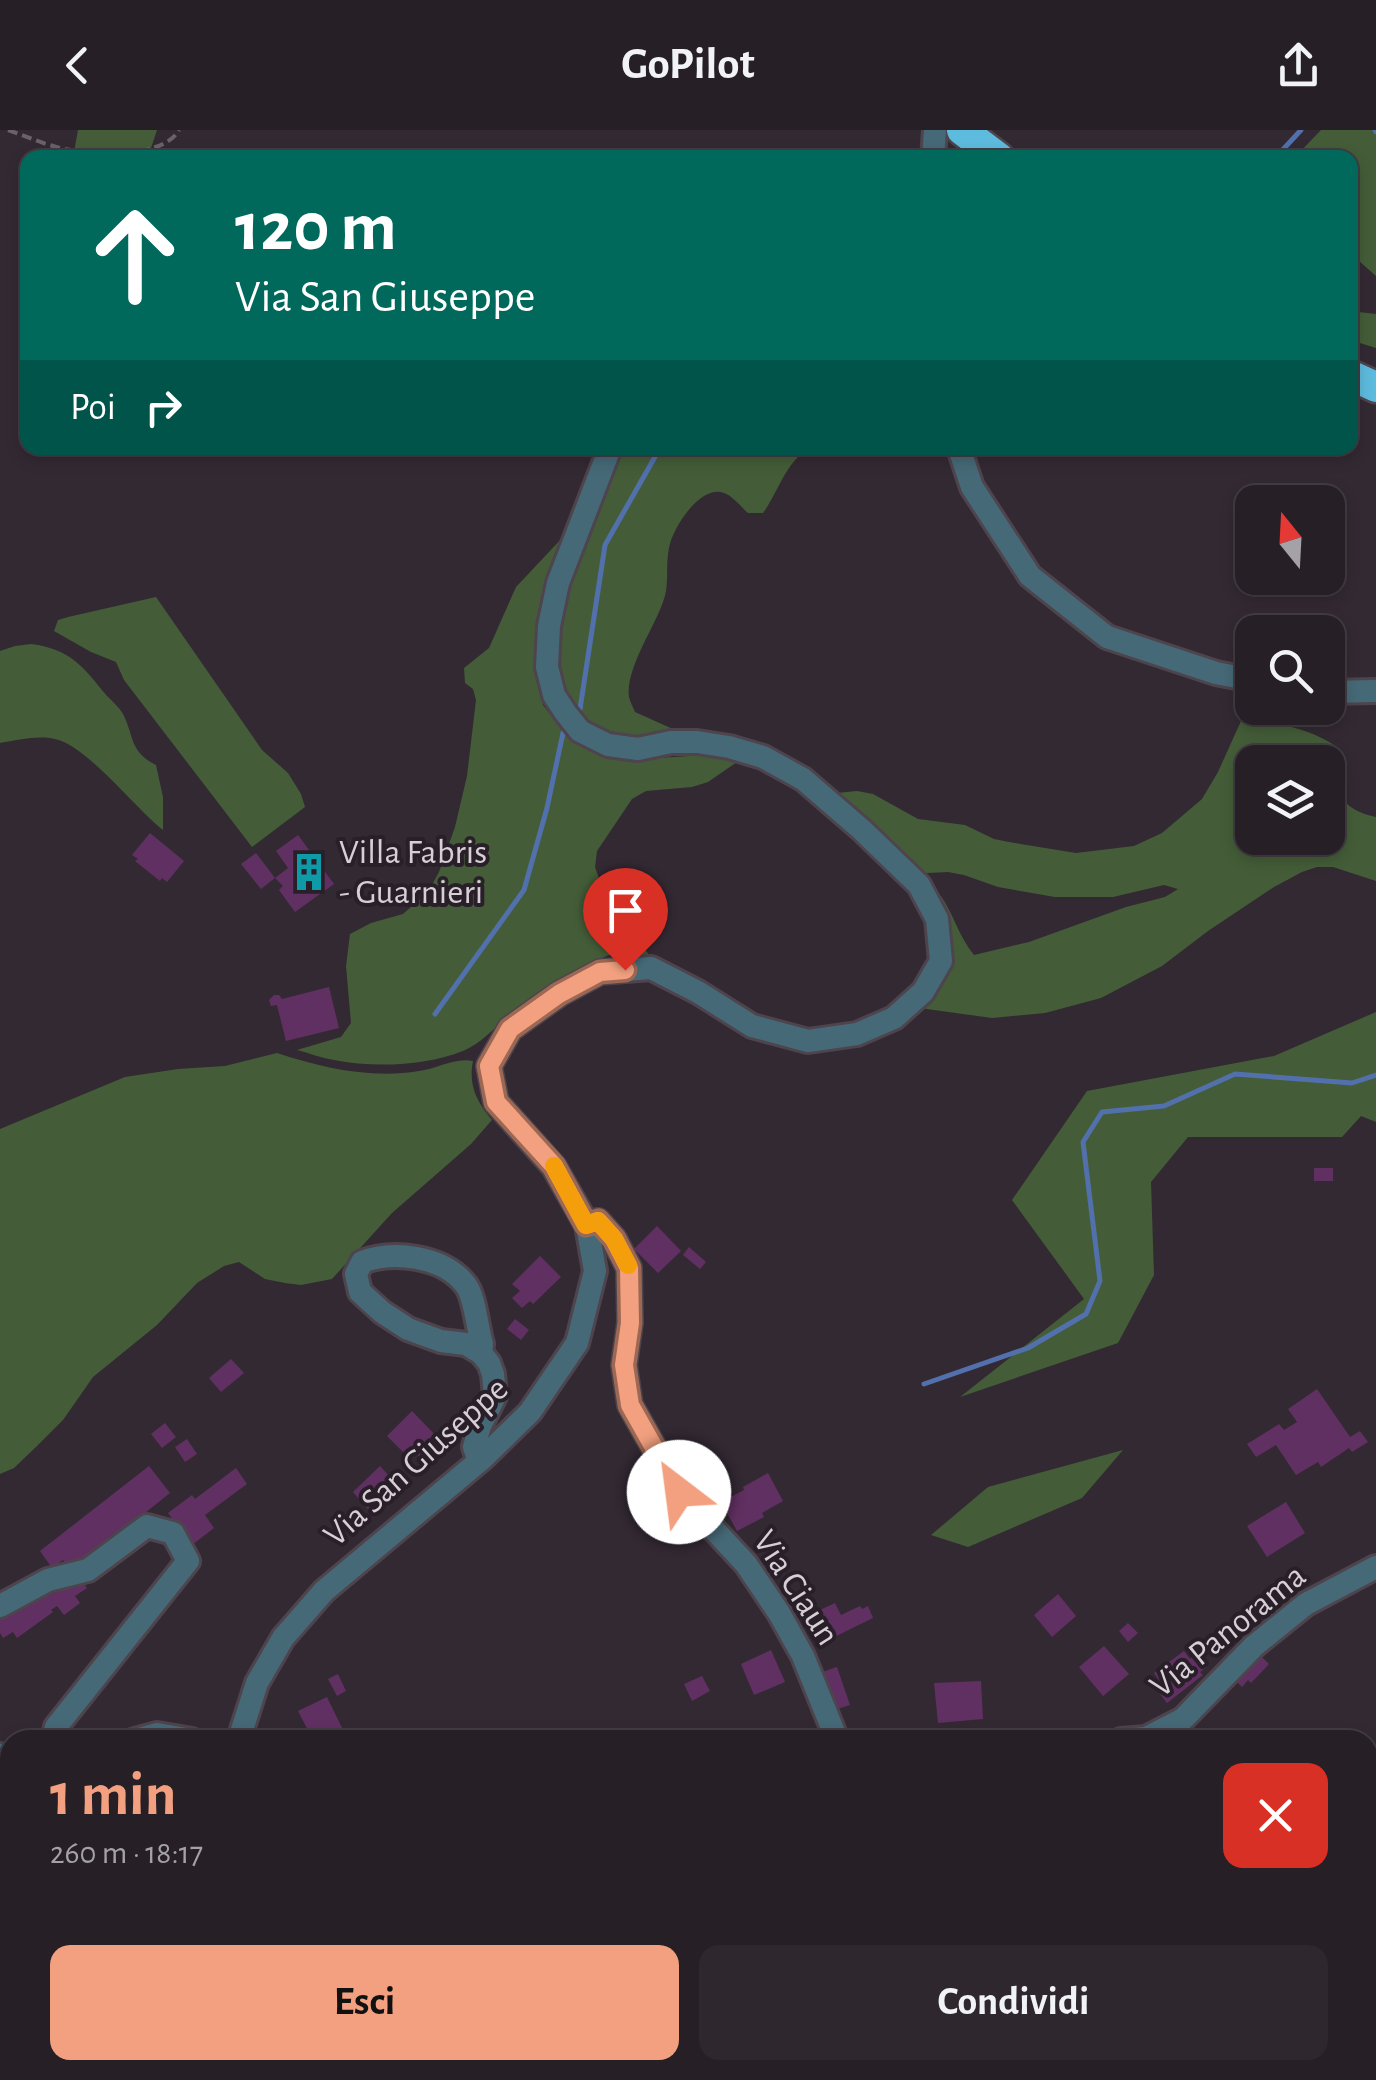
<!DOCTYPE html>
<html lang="it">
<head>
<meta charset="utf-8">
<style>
  :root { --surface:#261f26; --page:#2e272e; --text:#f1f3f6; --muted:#a4a2a7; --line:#423d43; --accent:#f2a07f }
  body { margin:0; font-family:"Alegreya Sans",sans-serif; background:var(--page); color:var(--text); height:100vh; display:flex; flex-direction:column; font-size:38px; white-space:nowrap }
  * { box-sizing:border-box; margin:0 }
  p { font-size:32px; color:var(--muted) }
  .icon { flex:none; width:55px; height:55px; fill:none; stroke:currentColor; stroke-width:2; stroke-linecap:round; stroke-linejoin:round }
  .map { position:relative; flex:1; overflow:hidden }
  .side { position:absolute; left:0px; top:1600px; width:1378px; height:350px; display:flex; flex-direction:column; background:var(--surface); border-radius:30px 30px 0 0; box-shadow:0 5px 15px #0003,0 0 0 2px var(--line) }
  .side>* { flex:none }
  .banner { position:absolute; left:20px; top:20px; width:1338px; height:305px; border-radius:20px; box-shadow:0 5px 15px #0003,0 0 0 2px var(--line); background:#00695c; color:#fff; overflow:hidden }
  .needle { width:65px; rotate:342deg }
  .fabs { position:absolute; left:1235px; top:355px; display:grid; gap:20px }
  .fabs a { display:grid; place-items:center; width:110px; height:110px; border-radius:20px; background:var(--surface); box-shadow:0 5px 15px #0003,0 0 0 2px var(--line); font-size:50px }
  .pin { position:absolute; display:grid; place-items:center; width:85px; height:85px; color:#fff; margin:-102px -42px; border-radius:50% 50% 50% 0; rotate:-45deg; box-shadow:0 0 10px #0007 }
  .pin .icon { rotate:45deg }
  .me { position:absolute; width:110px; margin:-55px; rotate:330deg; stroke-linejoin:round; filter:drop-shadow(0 0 8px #0008) }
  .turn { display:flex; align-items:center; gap:35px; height:210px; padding:0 50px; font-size:45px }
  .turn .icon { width:130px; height:130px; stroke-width:2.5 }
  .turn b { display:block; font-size:70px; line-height:85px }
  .then { display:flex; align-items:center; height:95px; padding:0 50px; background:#0003; gap:20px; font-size:38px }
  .round { display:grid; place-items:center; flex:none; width:105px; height:105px; border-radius:20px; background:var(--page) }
  .head { display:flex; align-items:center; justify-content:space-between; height:170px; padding:0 50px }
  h1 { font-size:60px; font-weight:700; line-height:75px; color:var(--accent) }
  .cta { display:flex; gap:20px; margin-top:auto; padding:20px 50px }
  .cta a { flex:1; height:115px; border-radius:20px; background:var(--accent); color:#111; font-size:40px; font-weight:700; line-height:115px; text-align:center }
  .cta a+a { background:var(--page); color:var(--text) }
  header { display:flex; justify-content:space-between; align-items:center; height:130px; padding:0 50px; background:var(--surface); font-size:45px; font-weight:700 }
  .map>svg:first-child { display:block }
  .green { fill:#445d38; fill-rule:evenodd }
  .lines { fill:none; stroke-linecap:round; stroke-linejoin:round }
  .stream { stroke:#5170ac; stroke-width:5 }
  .building { fill:#613062 }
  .minor-casing { stroke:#4d444d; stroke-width:28 }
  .highway-casing { stroke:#4d444d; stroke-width:35 }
  .path { stroke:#6a616a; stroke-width:4; stroke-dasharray:10 5; stroke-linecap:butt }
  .minor { stroke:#466977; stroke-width:22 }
  .highway { stroke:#5dbbdd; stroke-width:30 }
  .route-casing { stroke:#9d6853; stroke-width:25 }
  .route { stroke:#f2a07f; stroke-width:18 }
  .slow { stroke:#f59e0b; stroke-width:18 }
  .labels { text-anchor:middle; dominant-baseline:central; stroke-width:8; stroke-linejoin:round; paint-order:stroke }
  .poi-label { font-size:35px; fill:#d6cfd6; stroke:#291f29; text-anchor:start }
  .street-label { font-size:35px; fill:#d6cfd6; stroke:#291f29 }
</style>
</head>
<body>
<header><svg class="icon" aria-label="back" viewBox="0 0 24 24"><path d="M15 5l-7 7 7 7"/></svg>GoPilot<svg class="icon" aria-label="share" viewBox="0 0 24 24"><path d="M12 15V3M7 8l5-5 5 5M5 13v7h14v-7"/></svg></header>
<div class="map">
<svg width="1376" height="1950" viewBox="0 0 1376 1950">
  <rect width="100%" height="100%" fill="#332933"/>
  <g class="green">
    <polygon points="78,0 157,0 149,24 114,27 74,22"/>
    <polygon points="1321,0 1376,0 1376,146 1350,123 1350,28 1295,27"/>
    <polygon points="1350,181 1376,184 1376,218 1350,210"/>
    <path d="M614 318H809C785 333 779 361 763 383H748C741 377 733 366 724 363 700 354 672 399 669 418 665 436 670 455 663 472 654 498 625 540 629 567 630 572 633 577 635 582L675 600 650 607 626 605 601 599 579 587 566 570 553 516 571 441Z"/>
    <path d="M564 406 544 460 535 537 543 575 557 593 585 617 613 628 640 629 723 624 752 628 737 632 708 652 692 657 646 661 632 669 597 721 595 737 600 751 655 834C644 828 632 822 618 823 591 827 530 871 506 889 492 900 480 914 463 921 425 936 374 938 334 930 321 928 309 923 297 920L341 907 351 893 346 836 350 804 371 793 403 784 428 762 439 742 455 697 467 646 476 570 473 559 465 553 464 538 489 518 516 457Z"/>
    <polygon points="156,467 262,620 288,643 301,664 305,677 252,717 124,550 116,532 91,522 54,501 58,490 68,487"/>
    <path d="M31 514C71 519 83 537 107 566 113 572 119 577 123 584 135 608 129 621 156 635L163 667V700C136 679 86 615 55 609 37 605 18 610 0 613V521L15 516Z"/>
    <path d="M1256 588C1283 595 1315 600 1338 618 1337 654 1332 678 1376 687V751L1333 737H1317L1302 742 1274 757 1208 801 1162 836 1101 868 1045 883 992 888 905 876 932 847 926 768 941 766C954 785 959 807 974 825L1029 812 1126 777 1165 767 1178 759 1164 755 1113 767H1055L998 757 964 745 948 742 907 744 826 664 857 661 873 664 918 689 965 695 994 709 1009 712 1076 723 1134 716 1162 703 1202 669 1218 642 1241 591ZM1252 632H1328V708H1252Z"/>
    <polygon points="1376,882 1376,992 1361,986 1342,1007 1188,1007 1151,1052 1154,1145 1118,1213 960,1267 1084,1169 1012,1070 1087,961 1274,926"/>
    <path d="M277 923C322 938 372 949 419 941 436 939 455 927 473 931 468 956 477 972 492 990L471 1014 392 1083 332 1149 301 1155 285 1153 265 1149 239 1132 224 1136 197 1153 157 1195 93 1247 63 1290 37 1316 14 1338 0 1344V999L125 947 178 939 225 936Z"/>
    <polygon points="1123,1320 1082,1368 968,1417 931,1405 988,1357"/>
  </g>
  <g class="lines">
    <g class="stream">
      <polyline points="1375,0 1376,2"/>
      <polyline points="1272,28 1277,26 1301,0"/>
      <polyline points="580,579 605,415 660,318"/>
      <polyline points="435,884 524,760 547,678 563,603"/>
      <polyline points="924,1254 1028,1218 1086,1184 1100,1151 1083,1012 1102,982 1164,976 1235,944 1352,953 1376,945"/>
    </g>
  </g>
  <g class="building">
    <polygon points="150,703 184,731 167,752 162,748 160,751 135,731 138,729 132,725"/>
    <polygon points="298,705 334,754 295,782 279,760 283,756 275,748 261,759 241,734 256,723 275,748 288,738 276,721"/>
    <polygon points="329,857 339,898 286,911 277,875 271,876 269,870 274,865 279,865 282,869"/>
    <rect x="1314" y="1038" width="19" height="13"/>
    <polygon points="657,1096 681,1121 658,1143 634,1119"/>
    <polygon points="689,1117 706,1132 700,1139 683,1125"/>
    <polygon points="540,1126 561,1147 533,1174 530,1171 522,1178 512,1168 520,1161 512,1154"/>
    <polygon points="515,1189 529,1200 521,1210 507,1199"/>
    <polygon points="231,1229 244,1243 221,1262 209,1248"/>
    <polygon points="1317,1259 1350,1307 1360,1301 1368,1312 1352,1322 1349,1318 1321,1337 1318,1332 1296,1345 1276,1315 1256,1327 1247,1314 1279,1294 1284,1300 1297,1292 1288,1279"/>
    <polygon points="412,1281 438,1308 419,1327 410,1318 405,1324 387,1306"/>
    <polygon points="165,1293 176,1307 162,1318 151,1304"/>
    <polygon points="187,1309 197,1324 185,1332 175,1317"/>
    <polygon points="149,1336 170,1363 72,1441 63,1430 52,1438 40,1421"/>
    <polygon points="380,1336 401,1359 373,1385 353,1362"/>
    <polygon points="236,1338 247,1354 205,1385 214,1398 192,1415 168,1383 192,1365 195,1369"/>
    <polygon points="768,1343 783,1371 762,1383 764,1387 737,1401 721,1372 744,1360 743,1357"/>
    <polygon points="1286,1372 1305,1403 1267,1427 1247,1396"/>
    <polygon points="77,1444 87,1458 75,1466 80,1473 64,1485 57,1476 51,1480 53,1482 17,1508 13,1502 3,1508 0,1503 0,1483 46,1456 49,1462"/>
    <polygon points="1058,1464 1076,1486 1052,1507 1034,1485"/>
    <polygon points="835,1473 841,1485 860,1476 862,1479 868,1476 873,1488 818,1515 805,1487"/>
    <polygon points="1128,1493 1138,1503 1128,1512 1119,1501"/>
    <polygon points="1104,1516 1129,1544 1103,1566 1079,1537"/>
    <polygon points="771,1520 785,1552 754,1565 741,1534"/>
    <polygon points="1255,1520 1269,1534 1251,1553 1248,1550 1242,1557 1233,1548"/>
    <polygon points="1184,1521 1190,1529 1197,1524 1207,1537 1200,1542 1203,1545 1167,1573 1154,1556 1160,1552 1154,1543"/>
    <polygon points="837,1537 850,1575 831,1581 819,1543"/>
    <polygon points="338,1544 346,1561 337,1566 328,1549"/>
    <polygon points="702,1546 710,1561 692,1571 684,1554"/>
    <polygon points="981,1551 983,1589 938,1593 934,1553"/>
    <polygon points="327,1567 345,1604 333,1610 313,1610 298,1581"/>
    <polygon points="565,1940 595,1940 583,1950 574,1950"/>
    <polygon points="665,1940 696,1940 700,1950 670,1950"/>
    <polygon points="708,1940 731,1940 735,1950 706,1950 704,1944 709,1942"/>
    <polygon points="770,1940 786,1940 789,1947 764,1950 772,1947"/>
  </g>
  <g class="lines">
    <g class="minor-casing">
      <g id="minor">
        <polyline points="933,28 935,0"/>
        <polyline points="959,318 972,357 1030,446 1107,507 1216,543 1252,550"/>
        <polyline points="1328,562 1376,561"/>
        <polyline points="587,1095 598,1091 614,1109 629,1138 630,1193 624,1235 630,1275 679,1362 746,1434 779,1483 803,1526 837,1610"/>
        <path d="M479 1331 474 1317 480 1296 495 1266 493 1244 489 1233 481 1223 466 1214 441 1211 408 1199 382 1182 360 1162 356 1144 362 1132C393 1120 443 1126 465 1154 475 1165 477 1198 482 1214L481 1223"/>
        <polyline points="0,1476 48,1450 88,1440 147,1396 173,1403 188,1431 56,1597 53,1610"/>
        <polyline points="135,1610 157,1604 192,1610"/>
        <polyline points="241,1610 240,1606 257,1553 283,1508 324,1461 483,1328 530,1282 577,1213 595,1141 587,1095 554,1037 496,972 489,936 510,899 559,864 600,842 651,838 698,862 752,896 808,911 857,904 894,888 923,862 941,831 937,789 919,755 862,700 803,649 763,627 729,617 697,612 671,612 638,619 608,615 580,601 565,582 554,565 547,537 549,496 558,453 610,318"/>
        <polyline points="1121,1610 1146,1608 1183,1589 1254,1516 1306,1474 1376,1437"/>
        <polyline points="0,1625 10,1629"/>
        <polyline points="0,1801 10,1798"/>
        <polyline points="383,1940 398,1943 411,1950"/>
        <polyline points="661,1940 665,1950"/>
      </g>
    </g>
    <g class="highway-casing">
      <g id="highway">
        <polyline points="962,0 999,28"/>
        <polyline points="1350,245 1376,257"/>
      </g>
    </g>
    <path class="path" d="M8 0C23 5 38 12 53 16 82 25 162 31 179 0"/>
    <use href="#minor" class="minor"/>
    <use href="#highway" class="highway"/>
  </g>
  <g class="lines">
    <g class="route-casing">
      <polyline id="route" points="625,840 600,842 559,864 510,899 489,936 496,972 554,1036 586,1095 598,1091 614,1109 629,1138 630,1193 624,1235 630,1275 679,1362"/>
    </g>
    <use href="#route" class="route"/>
    <polyline class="slow" points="554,1036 586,1095 598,1091 614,1109 628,1135"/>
  </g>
  <defs>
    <g id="building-bare" transform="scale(3)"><path d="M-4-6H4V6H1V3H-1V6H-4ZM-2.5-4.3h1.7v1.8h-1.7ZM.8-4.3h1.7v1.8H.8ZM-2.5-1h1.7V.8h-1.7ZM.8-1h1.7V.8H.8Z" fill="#0f9aa8" stroke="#291f29" stroke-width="2.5" paint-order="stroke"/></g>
  </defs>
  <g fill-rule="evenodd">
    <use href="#building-bare" x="309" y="742"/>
  </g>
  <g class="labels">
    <g class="poi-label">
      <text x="339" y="722">Villa Fabris<tspan x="339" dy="40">- Guarnieri</tspan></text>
    </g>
    <g class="street-label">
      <text transform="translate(416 1332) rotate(-42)">Via San Giuseppe</text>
      <text transform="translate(796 1458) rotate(57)">Via Ciaun</text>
      <text transform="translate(1228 1501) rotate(-39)">Via Panorama</text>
    </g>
  </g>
</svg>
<div class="fabs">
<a><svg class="needle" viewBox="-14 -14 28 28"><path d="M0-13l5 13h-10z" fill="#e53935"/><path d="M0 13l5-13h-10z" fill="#a4a2a7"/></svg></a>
<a><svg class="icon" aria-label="search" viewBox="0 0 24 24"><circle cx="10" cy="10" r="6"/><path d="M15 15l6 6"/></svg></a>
<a><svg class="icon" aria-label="layers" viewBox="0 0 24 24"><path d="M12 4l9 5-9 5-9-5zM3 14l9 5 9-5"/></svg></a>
</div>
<div class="pin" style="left:625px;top:840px;background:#d93025"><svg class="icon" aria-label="arrive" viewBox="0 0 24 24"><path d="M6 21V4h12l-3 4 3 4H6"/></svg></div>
<svg class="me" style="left:679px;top:1362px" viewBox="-20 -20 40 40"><circle r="19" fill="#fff"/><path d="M0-13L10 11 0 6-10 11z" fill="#f2a07f"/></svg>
<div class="banner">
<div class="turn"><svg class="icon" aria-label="ahead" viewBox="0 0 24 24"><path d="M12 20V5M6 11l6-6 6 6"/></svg><div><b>120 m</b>Via San Giuseppe</div></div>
<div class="then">Poi<svg class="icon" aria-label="right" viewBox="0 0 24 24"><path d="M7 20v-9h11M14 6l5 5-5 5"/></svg></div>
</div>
<section class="side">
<div class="head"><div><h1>1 min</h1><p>260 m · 18:17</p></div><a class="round" style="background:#d93025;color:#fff"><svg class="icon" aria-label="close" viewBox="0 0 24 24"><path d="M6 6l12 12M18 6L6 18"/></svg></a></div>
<div class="cta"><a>Esci</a><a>Condividi</a></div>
</section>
</div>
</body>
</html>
